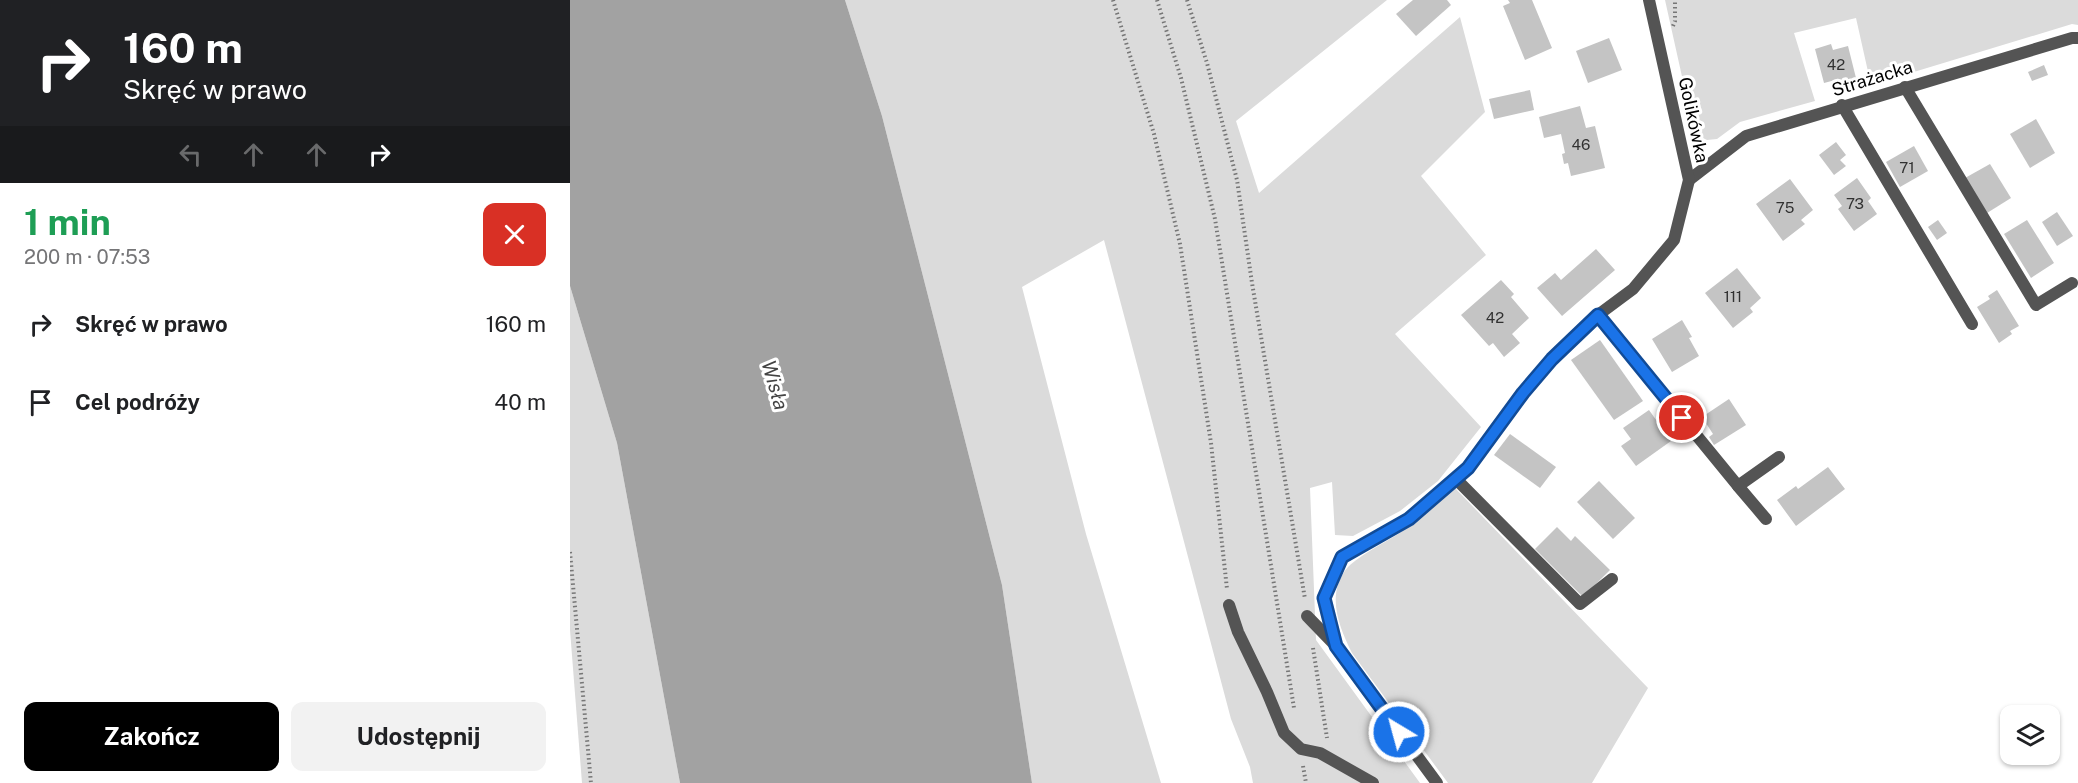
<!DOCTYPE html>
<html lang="pl">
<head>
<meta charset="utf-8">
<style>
  :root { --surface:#fff; --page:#f2f2f2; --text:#202124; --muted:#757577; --accent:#000 }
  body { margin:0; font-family:"Public Sans",sans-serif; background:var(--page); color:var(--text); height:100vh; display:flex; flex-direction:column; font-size:22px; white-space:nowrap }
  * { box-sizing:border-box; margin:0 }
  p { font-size:20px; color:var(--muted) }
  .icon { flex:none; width:33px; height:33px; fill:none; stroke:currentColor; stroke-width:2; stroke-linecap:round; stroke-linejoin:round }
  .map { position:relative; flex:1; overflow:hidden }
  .details { display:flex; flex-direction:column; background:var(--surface); width:570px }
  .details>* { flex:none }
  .top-card { background:#202124; color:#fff; overflow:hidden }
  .tools { position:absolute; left:1430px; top:705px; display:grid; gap:12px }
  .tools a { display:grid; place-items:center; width:60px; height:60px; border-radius:12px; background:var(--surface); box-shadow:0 2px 4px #0004; font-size:30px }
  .pin { position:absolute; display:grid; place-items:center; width:51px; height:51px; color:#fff; margin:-26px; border:3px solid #fff; border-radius:50%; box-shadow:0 2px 6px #0007 }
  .me { position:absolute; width:66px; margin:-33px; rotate:323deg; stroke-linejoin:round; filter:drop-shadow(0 0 4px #0008) }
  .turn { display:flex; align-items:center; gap:21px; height:126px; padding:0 24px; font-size:27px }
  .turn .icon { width:78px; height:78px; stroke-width:2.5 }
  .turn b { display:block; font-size:42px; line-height:51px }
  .lanes { display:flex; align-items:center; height:57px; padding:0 24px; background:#0003; justify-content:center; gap:30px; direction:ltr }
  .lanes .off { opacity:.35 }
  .round { display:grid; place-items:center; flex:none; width:63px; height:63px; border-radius:12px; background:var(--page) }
  .summary { display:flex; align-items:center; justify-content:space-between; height:102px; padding:0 24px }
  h1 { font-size:36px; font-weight:700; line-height:45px; color:#1e9e55 }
  .primary-button { display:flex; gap:12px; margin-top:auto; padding:12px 24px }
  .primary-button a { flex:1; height:69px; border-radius:12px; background:var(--accent); color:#fff; font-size:24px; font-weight:700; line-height:69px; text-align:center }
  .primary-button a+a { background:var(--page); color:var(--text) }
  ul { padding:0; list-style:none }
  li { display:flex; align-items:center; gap:18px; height:78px; padding:0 24px }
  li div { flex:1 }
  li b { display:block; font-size:22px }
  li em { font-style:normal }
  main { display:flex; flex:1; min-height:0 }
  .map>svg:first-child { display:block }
  .green { fill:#dbdbdb }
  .water { fill:#a2a2a2 }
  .building { fill:#c4c4c4 }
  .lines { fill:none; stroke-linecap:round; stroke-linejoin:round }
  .path { stroke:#767676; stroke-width:4; stroke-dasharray:1.5 3; stroke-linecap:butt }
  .lane { stroke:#545454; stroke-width:12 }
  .street { stroke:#545454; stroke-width:12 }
  .route-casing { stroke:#114b97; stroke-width:15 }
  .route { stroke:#1a73e8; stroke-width:10 }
  .labels { text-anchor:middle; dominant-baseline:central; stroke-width:6; stroke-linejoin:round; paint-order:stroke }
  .number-label { font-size:15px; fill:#313131 }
  .street-label { font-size:18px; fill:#000; stroke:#fff }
  .water-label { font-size:20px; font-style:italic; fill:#434343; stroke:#fff }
</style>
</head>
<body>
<main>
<section class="details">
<div class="top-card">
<div class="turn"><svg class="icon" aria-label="right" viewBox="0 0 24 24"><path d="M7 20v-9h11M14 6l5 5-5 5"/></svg><div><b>160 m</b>Skręć w prawo</div></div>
<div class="lanes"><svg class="icon off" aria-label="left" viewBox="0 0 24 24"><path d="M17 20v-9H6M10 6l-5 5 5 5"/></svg><svg class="icon off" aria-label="ahead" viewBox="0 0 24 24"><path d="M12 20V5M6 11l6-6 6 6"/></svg><svg class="icon off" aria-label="ahead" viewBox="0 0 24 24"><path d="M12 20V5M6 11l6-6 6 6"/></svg><svg class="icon" aria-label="right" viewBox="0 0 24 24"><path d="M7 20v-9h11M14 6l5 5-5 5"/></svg></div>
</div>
<div class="summary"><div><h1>1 min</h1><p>200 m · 07:53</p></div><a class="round" style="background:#d93025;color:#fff"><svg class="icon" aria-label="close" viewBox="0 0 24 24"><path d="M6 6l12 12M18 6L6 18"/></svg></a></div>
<ul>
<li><svg class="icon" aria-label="right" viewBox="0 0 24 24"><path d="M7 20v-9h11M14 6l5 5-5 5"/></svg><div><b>Skręć w prawo</b></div><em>160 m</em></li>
<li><svg class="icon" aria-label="arrive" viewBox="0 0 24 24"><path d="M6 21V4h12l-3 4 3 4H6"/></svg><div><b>Cel podróży</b></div><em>40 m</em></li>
</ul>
<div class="primary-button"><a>Zakończ</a><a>Udostępnij</a></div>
</section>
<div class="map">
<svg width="1508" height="783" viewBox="0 0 1508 783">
  <rect width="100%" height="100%" fill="#fff"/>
  <g class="green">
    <polygon points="275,0 817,0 666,121 689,193 890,17 915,112 851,176 916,255 825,334 911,427 868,481 830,511 783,536 765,535 762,482 740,488 746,640 850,783 683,783 680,767 661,719 534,240 452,287 516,534 591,783 462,783 432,585 312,116"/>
    <polygon points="1095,0 1508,0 1508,25 1502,24 1301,85 1286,18 1224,33 1245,101 1170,122 1147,139 1137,140 1129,136 1123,126"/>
    <polygon points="0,286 47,443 110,783 12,783 0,630"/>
    <path d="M884 487 1078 688 1022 783H878L782 653C769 627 755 593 778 567 790 555 816 542 831 532 850 518 867 502 884 487Z"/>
  </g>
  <polygon class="water" points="0,0 275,0 312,116 432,585 462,783 110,783 47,443 0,286"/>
  <g class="building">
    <polygon points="843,0 877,0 881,5 846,36 826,14"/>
    <polygon points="938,0 962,0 982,48 955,60 933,6 940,3"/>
    <polygon points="1039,38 1052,70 1018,83 1006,51"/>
    <polygon points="1261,44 1263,50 1278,46 1286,78 1270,83 1269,79 1254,83 1245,49"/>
    <polygon points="1474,65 1478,75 1462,81 1458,72"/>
    <polygon points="960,90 964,110 924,119 919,99"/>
    <polygon points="1010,106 1016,128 1025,126 1035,168 1001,176 998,163 994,164 992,154 995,153 991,134 974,138 969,117"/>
    <polygon points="1466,119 1485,153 1460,168 1440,134"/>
    <polygon points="1266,142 1276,155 1270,160 1276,166 1264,175 1249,155"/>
    <polygon points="1344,146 1358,171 1330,187 1316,162"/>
    <polygon points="1420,164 1441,198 1417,213 1395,178"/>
    <polygon points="1287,178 1301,198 1298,201 1307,214 1284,231 1268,209 1272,206 1264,195"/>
    <polygon points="1220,179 1243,210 1231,220 1235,224 1213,241 1186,204"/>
    <polygon points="1487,212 1503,236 1487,246 1472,222"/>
    <polygon points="1368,220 1377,233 1367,240 1358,227"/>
    <polygon points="1457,220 1484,263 1461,278 1434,234"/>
    <polygon points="1026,249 1045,270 992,316 967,288 985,273 991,280"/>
    <polygon points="1167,268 1191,298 1180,308 1183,312 1163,328 1135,293"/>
    <polygon points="931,280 944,294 941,297 959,318 942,334 950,343 934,357 923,343 919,346 891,315"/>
    <polygon points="1427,290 1449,326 1440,331 1442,334 1429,343 1407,307 1420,299 1418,296"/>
    <polygon points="1112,320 1122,337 1119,338 1129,356 1102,372 1082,339"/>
    <polygon points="1030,340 1073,401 1044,420 1001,360"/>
    <polygon points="1159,399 1176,425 1144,445 1139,437 1143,434 1132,417"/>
    <polygon points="1079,410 1101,441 1066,466 1051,446 1061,439 1053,428"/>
    <polygon points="940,434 986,467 970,488 924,455"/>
    <polygon points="1258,467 1275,489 1226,526 1207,500 1226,486 1228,489"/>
    <polygon points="1029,481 1065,518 1043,539 1007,502"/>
    <polygon points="987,527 1001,541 1005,536 1040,570 1013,597 965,549"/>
  </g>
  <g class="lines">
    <g class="path">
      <polyline points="543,0 584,134 610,244 641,443 657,589"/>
      <polyline points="587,0 611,78 645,219 724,708"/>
      <polyline points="617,0 637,63 667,180 682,283 735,599"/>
      <polyline points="1103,26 1105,21 1105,0"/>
      <polyline points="0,552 21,783"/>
      <polyline points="743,648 757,738"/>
      <polyline points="733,766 736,783"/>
    </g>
    <g class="lane">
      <polyline points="1335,87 1466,305 1502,283"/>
      <polyline points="1272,105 1402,324"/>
      <polyline points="1028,315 1168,486 1209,457"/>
      <polyline points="886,479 1010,604 1042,579"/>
      <polyline points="1168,486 1196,519"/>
      <polyline points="659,605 668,632 697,692 714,733 731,749 750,753 803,783"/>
      <polyline points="737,616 766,646"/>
    </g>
    <g class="street">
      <polyline points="1119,180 1176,136 1502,38 1508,38"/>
      <polyline points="867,783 766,646 754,598 772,557 839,519 898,468 953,393 982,359 1028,315 1063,289 1104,240 1119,180 1079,0"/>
    </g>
  </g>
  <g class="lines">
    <g class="route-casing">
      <polyline id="route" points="829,732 766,646 754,598 772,557 839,519 898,468 953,393 982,359 1028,315 1112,418"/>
    </g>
    <use href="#route" class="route"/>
  </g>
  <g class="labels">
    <g class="number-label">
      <text x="1266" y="64">42</text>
      <text x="1011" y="144">46</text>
      <text x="1337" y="167">71</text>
      <text x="1285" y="203">73</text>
      <text x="1215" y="207">75</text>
      <text x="1163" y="296">111</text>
      <text x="925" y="317">42</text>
    </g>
    <g class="street-label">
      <text transform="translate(1302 78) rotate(-17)">Strażacka</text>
      <text transform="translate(1124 120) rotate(78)">Golikówka</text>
    </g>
    <g class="water-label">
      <text transform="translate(205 385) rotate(74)">Wisła</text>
    </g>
  </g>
</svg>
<div class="tools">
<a><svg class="icon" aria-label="layers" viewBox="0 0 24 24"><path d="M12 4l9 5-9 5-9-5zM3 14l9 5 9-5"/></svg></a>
</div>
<div class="pin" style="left:1112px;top:418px;background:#d93025"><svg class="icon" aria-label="arrive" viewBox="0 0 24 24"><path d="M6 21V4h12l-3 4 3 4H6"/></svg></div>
<svg class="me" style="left:829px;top:732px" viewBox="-20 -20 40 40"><circle r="17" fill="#1a73e8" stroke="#fff" stroke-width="3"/><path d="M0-11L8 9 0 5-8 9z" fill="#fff"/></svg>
</div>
</main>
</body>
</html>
